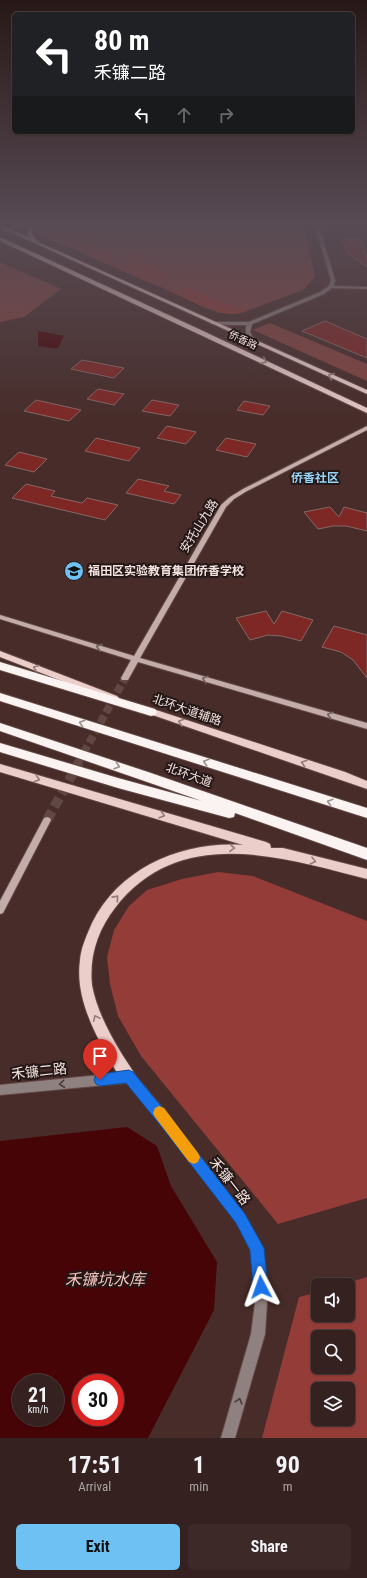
<!DOCTYPE html>
<html lang="en">
<head>
<meta charset="utf-8">
<style>
  :root { --surface:#35211f; --page:#3d2928; --text:#f1f3f6; --muted:#aaa3a4; --line:#4f3e3d; --accent:#6dc2f3 }
  body { margin:0; font-family:"Roboto Condensed","Noto Sans SC",sans-serif; background:var(--page); color:var(--text); height:100vh; display:flex; flex-direction:column; font-size:15px; white-space:nowrap }
  * { box-sizing:border-box; margin:0 }
  p { font-size:13px; color:var(--muted) }
  .icon { flex:none; width:22px; height:22px; fill:none; stroke:currentColor; stroke-width:2; stroke-linecap:round; stroke-linejoin:round }
  .map { position:relative; height:1438px; overflow:hidden }
  .drawer { display:flex; flex-direction:column; background:var(--surface); flex:1 }
  .drawer>* { flex:none }
  .banner { position:absolute; left:12px; top:12px; width:343px; height:122px; border-radius:6px; box-shadow:0 1px 3px #0004,0 0 0 1px var(--line); background:#202124; color:#fff; overflow:hidden }
  .controls { position:absolute; left:311px; top:1278px; display:grid; gap:8px }
  .controls a { display:grid; place-items:center; width:44px; height:44px; border-radius:6px; background:var(--surface); box-shadow:0 1px 3px #0004,0 0 0 1px var(--line); font-size:20px }
  .speed { position:absolute; left:12px; top:1374px; display:flex; gap:8px; font-size:20px; font-weight:700; text-align:center }
  .speed>* { display:grid; place-content:center; width:52px; height:52px; border-radius:50%; background:var(--surface); box-shadow:0 1px 3px #0004,0 0 0 1px var(--line); line-height:1 }
  .speed small { font-size:10px; font-weight:400 }
  .speed .limit { border:6px solid #d22; background:#fff; color:#111 }
  .pin { position:absolute; display:grid; place-items:center; width:34px; height:34px; color:#fff; margin:-41px -17px; border-radius:50% 50% 50% 0; rotate:-45deg; box-shadow:0 0 4px #0007 }
  .pin .icon { rotate:45deg }
  .me { position:absolute; width:44px; margin:-22px; rotate:356deg; stroke-linejoin:round; filter:drop-shadow(0 0 3px #0008) }
  .turn { display:flex; align-items:center; gap:14px; height:84px; padding:0 16px; font-size:18px }
  .turn .icon { width:52px; height:52px; stroke-width:2.5 }
  .turn b { display:block; font-size:28px; line-height:34px }
  .lanes { display:flex; align-items:center; height:38px; padding:0 16px; background:#0003; justify-content:center; gap:20px; direction:ltr }
  .lanes .off { opacity:.35 }
  .eta { display:flex; justify-content:space-evenly; align-items:center; height:68px; text-align:center }
  .eta b { font-size:24px; font-weight:700; line-height:28px }
  .button { display:flex; gap:8px; margin-top:auto; padding:8px 16px }
  .button a { flex:1; height:46px; border-radius:6px; background:var(--accent); color:#111; font-size:16px; font-weight:700; line-height:46px; text-align:center }
  .button a+a { background:var(--page); color:var(--text) }
  .map>svg:first-child { display:block }
  .green { fill:#83433f }
  .forest { fill:#943c38; fill-rule:evenodd }
  .water { fill:#460407; fill-rule:evenodd }
  .building { fill:#7e2826; stroke:#866764 }
  .lines { fill:none; stroke-linecap:round; stroke-linejoin:round }
  .secondary-tunnel-far1 { stroke:#614744; stroke-width:8; stroke-dasharray:8 3.5; stroke-linecap:butt }
  .secondary-tunnel { stroke:#614744; stroke-width:10; stroke-dasharray:10 5; stroke-linecap:butt }
  .street-casing { stroke:#634946; stroke-width:2 }
  .secondary-casing { stroke:#634946; stroke-width:2 }
  .primary-casing { stroke:#634946; stroke-width:2 }
  .highway-casing { stroke:#634946; stroke-width:2 }
  .street { fill:#8f817f; fill-rule:evenodd }
  .secondary { fill:#c3aca9; fill-rule:evenodd }
  .primary { fill:#ebcdca; fill-rule:evenodd }
  .highway { fill:#faf3f2; fill-rule:evenodd }
  .oneway { stroke:#917c79 }
  .oneway2 { stroke:#746260 }
  .oneway3 { stroke:#9a908f }
  .oneway4 { stroke:#493d3b }
  .route { fill:#1a73e8; stroke:#114b97 }
  .slow { fill:#f59e0b }
  .labels { text-anchor:middle; dominant-baseline:central; stroke-width:4; stroke-linejoin:round; paint-order:stroke }
  .far-street-label { font-size:10px; fill:#f3e1de; stroke:#241817 }
  .far-quarter-label { font-size:12px; font-weight:bold; fill:#96d3f7; stroke:#241817 }
  .street-label { font-size:12px; fill:#f3e1de; stroke:#241817 }
  .poi-label { font-size:12px; font-weight:bold; fill:#f3e1de; stroke:#241817; text-anchor:start }
  .near-street-label { font-size:14px; fill:#f3e1de; stroke:#241817 }
  .near-water-label { font-size:16px; font-style:italic; fill:#f6c2bd; stroke:#241817 }
</style>
</head>
<body>
<div class="map">
<svg width="367" height="1438" viewBox="0 0 367 1438">
  <rect width="100%" height="100%" fill="#472c29"/>
  <g class="green">
    <polygon points="39,223 303,223 315,277 303,290 241,313 220,313 38,234"/>
    <polygon points="0,263 0,262 61,289 24,317 0,322"/>
    <polygon points="270,323 367,364 367,381 253,330"/>
  </g>
  <g class="forest">
    <polygon points="39,223 94,223 78,228 98,237 87,241 115,254 103,258 124,266 135,262 121,256 132,253 139,256 134,259 171,275 148,282 38,234"/>
    <path d="M187 287 245 312C221 320 193 301 171 292Z"/>
    <polygon points="218,872 253,876 367,921 367,1198 278,1224 141,1056 118,1016 110,984 107,957 114,930 129,906 147,890 182,879"/>
    <path d="M367 1277V1438H262L299 1297 318 1292V1315H348V1285H340ZM318 1337H348V1367H318ZM318 1389H348V1419H318Z"/>
  </g>
  <g class="water">
    <polygon points="38,331 64,336 58,348 52,348 38,346"/>
    <path d="M127 1127 157 1146 171 1186 217 1262 214 1310 148 1438H0V1141ZM21 1383H55V1417H21ZM81 1383H115V1417H81Z"/>
  </g>
  <g class="building">
    <polygon points="342,239 361,239 367,257 367,267 347,253"/>
    <polygon points="325,321 367,339 367,358 302,331"/>
    <polygon points="82,360 124,368 114,378 71,369"/>
    <polygon points="98,389 124,394 114,405 87,399"/>
    <polygon points="36,400 81,410 69,421 24,411"/>
    <polygon points="152,400 179,405 170,416 142,411"/>
    <polygon points="244,401 270,406 263,415 237,410"/>
    <polygon points="167,426 196,432 186,444 157,438"/>
    <polygon points="96,438 140,448 129,461 85,451"/>
    <polygon points="226,438 256,444 247,457 216,450"/>
    <polygon points="19,452 47,459 34,472 5,465"/>
    <polygon points="138,479 169,486 164,491 181,495 174,504 126,493"/>
    <polygon points="26,484 55,491 51,496 82,503 87,498 118,505 105,520 12,498"/>
    <polygon points="330,507 339,517 344,507 367,513 367,531 346,526 333,526 318,529 304,512"/>
    <polygon points="266,611 274,624 282,611 313,620 301,641 282,636 268,635 250,640 236,618"/>
    <polygon points="334,626 367,635 367,678 353,660 341,652 322,647"/>
  </g>
  <g class="lines">
    <polyline class="secondary-tunnel-far1" points="78,763 125,678"/>
    <polyline class="secondary-tunnel" points="47,820 79,762"/>
    <g class="street-casing">
      <g id="street">
        <path d="M314 223H318L335 280 334 286 367 287V289L332 288 324 294 252 324 250 332 252 336 259 343 257 344C249 341 243 333 247 325H232L211 324V322H249L320 292 329 286 331 280Z"/>
        <polygon points="129,1072 133,1073 165,1111 245,1215 262,1248 266,1272 267,1303 265,1334 235,1438 221,1438 251,1334 255,1303 254,1272 250,1249 237,1223 157,1119 127,1083 0,1095 0,1085"/>
      </g>
    </g>
    <g class="secondary-casing">
      <g id="secondary">
        <polygon points="367,426 367,430 247,491 234,499 226,507 140,658 367,723 367,729 138,662 128,680 122,680 121,678 131,660 0,619 0,615 134,656 221,505 230,497 243,489"/>
        <polygon points="47,817 50,818 51,820 3,913 0,914 0,901 44,818"/>
      </g>
    </g>
    <g class="primary-casing">
      <g id="primary">
        <polygon points="17,223 23,223 12,230 30,238 28,234 28,223 32,223 32,234 38,242 367,390 367,394 8,231 3,232 4,230 0,228 0,225 8,228"/>
        <polygon points="0,237 203,331 367,408 367,413 0,241"/>
        <polygon points="0,651 117,696 119,698 114,701 111,700 0,657"/>
        <polygon points="144,706 345,772 367,781 367,789 141,711 139,709 141,707"/>
        <path d="M0 764 266 842 270 844 271 848H283L367 869V879C282 857 179 824 115 908 98 930 89 956 92 985 96 1008 108 1031 120 1051 125 1060 132 1068 136 1077L134 1082 129 1084C118 1079 106 1053 100 1042 87 1017 76 989 80 960 81 947 87 935 92 923 120 867 183 841 243 845L0 772Z"/>
      </g>
    </g>
    <g class="highway-casing">
      <g id="highway">
        <polygon points="0,223 5,223 0,226"/>
        <polygon points="0,662 155,709 157,712 155,715 151,716 0,670"/>
        <polygon points="0,693 367,808 367,818 0,701"/>
        <polygon points="0,723 151,773 367,848 367,860 235,813 234,817 229,818 118,788 0,752 0,743 118,778 202,801 0,731"/>
      </g>
    </g>
    <use href="#street" class="street"/>
    <use href="#secondary" class="secondary"/>
    <use href="#primary" class="primary"/>
    <use href="#highway" class="highway"/>
  </g>
  <defs><path id="oneway-chevron" d="M-2-3.5L2.5 0L-2 3.5" fill="none" stroke-width="1.6" stroke-linecap="round" stroke-linejoin="round"/></defs>
  <g class="oneway">
    <use href="#oneway-chevron" transform="translate(264 361) rotate(25)"/>
    <use href="#oneway-chevron" transform="translate(331 376) rotate(-156)"/>
    <use href="#oneway-chevron" transform="translate(36 668) rotate(-159)"/>
    <use href="#oneway-chevron" transform="translate(181 722) rotate(-162)"/>
    <use href="#oneway-chevron" transform="translate(304 763) rotate(-162)"/>
    <use href="#oneway-chevron" transform="translate(37 779) rotate(16)"/>
    <use href="#oneway-chevron" transform="translate(162 815) rotate(17)"/>
    <use href="#oneway-chevron" transform="translate(232 848) rotate(4)"/>
    <use href="#oneway-chevron" transform="translate(313 861) rotate(14)"/>
    <use href="#oneway-chevron" transform="translate(116 898) rotate(-48)"/>
    <use href="#oneway-chevron" transform="translate(96 1018) rotate(-114)"/>
  </g>
  <g class="oneway2">
    <use href="#oneway-chevron" transform="translate(99 647) rotate(-163)"/>
    <use href="#oneway-chevron" transform="translate(205 679) rotate(-164)"/>
    <use href="#oneway-chevron" transform="translate(330 715) rotate(-164)"/>
  </g>
  <g class="oneway3">
    <use href="#oneway-chevron" transform="translate(82 723) rotate(-162)"/>
    <use href="#oneway-chevron" transform="translate(206 762) rotate(-162)"/>
    <use href="#oneway-chevron" transform="translate(117 766) rotate(18)"/>
    <use href="#oneway-chevron" transform="translate(330 802) rotate(-162)"/>
  </g>
  <g class="oneway4">
    <use href="#oneway-chevron" transform="translate(62 1084) rotate(174)"/>
    <use href="#oneway-chevron" transform="translate(239 1401) rotate(-74)"/>
  </g>
  <linearGradient id="sky" x2="0" y2="1"><stop stop-color="#271817"/><stop offset="0.53" stop-color="#584b54"/><stop offset="1" stop-color="#584b54" stop-opacity="0"/></linearGradient>
  <rect width="367" height="424" fill="url(#sky)"/>
  <polygon class="route" points="129,1070 133,1072 174,1122 245,1214 264,1248 268,1287 266,1293 261,1295 256,1293 253,1287 250,1250 236,1223 165,1131 126,1083 100,1086 96,1084 94,1080 96,1075 100,1074"/>
  <polygon class="slow" points="159,1106 164,1108 198,1153 200,1157 198,1162 194,1164 189,1162 155,1117 153,1113 155,1108"/>
  <defs>
    <g id="school-disc" transform="scale(1)"><circle r="9.5" fill="#6dc2f3" stroke="#241817"/><path d="M0-5L7-2L0 1L-7-2ZM-4 1L0 2.5L4 1V4Q0 6-4 4Z" fill="#111"/></g>
  </defs>
  <g fill-rule="evenodd">
    <use href="#school-disc" x="74" y="571"/>
  </g>
  <g class="labels">
    <g class="far-street-label">
      <text transform="translate(243 340) rotate(25)">侨香路</text>
    </g>
    <g class="far-quarter-label">
      <text x="315" y="478">侨香社区</text>
    </g>
    <g class="street-label">
      <text transform="translate(199 526) rotate(-58)">安托山九路</text>
      <text transform="translate(187 710) rotate(19)">北环大道辅路</text>
      <text transform="translate(189 775) rotate(20)">北环大道</text>
    </g>
    <g class="poi-label">
      <text x="88" y="571">福田区实验教育集团侨香学校</text>
    </g>
    <g class="near-street-label">
      <text transform="translate(39 1071) rotate(-6)">禾镰二路</text>
      <text transform="translate(230 1181) rotate(52)">禾镰一路</text>
    </g>
    <g class="near-water-label">
      <text x="105" y="1279">禾镰坑水库</text>
    </g>
  </g>
</svg>
<div class="controls">
<a><svg class="icon" aria-label="sound" viewBox="0 0 24 24"><path d="M4 9h4l5-4v14l-5-4H4zM17 9q2 3 0 6"/></svg></a>
<a><svg class="icon" aria-label="search" viewBox="0 0 24 24"><circle cx="10" cy="10" r="6"/><path d="M15 15l6 6"/></svg></a>
<a><svg class="icon" aria-label="layers" viewBox="0 0 24 24"><path d="M12 4l9 5-9 5-9-5zM3 14l9 5 9-5"/></svg></a>
</div>
<div class="speed"><div>21<small>km/h</small></div><div class="limit">30</div></div>
<div class="pin" style="left:100px;top:1080px;background:#d93025"><svg class="icon" aria-label="arrive" viewBox="0 0 24 24"><path d="M6 21V4h12l-3 4 3 4H6"/></svg></div>
<svg class="me" style="left:261px;top:1287px" viewBox="-20 -20 40 40"><path d="M0-17L14 15 0 8-14 15z" fill="#1a73e8" stroke="#fff" stroke-width="4"/></svg>
<div class="banner">
<div class="turn"><svg class="icon" aria-label="left" viewBox="0 0 24 24"><path d="M17 20v-9H6M10 6l-5 5 5 5"/></svg><div><b>80 m</b>禾镰二路</div></div>
<div class="lanes"><svg class="icon" aria-label="left" viewBox="0 0 24 24"><path d="M17 20v-9H6M10 6l-5 5 5 5"/></svg><svg class="icon off" aria-label="ahead" viewBox="0 0 24 24"><path d="M12 20V5M6 11l6-6 6 6"/></svg><svg class="icon off" aria-label="right" viewBox="0 0 24 24"><path d="M7 20v-9h11M14 6l5 5-5 5"/></svg></div>
</div>
</div>
<section class="drawer">
<div class="eta">
<div><b>17:51</b><p>Arrival</p></div>
<div><b>1</b><p>min</p></div>
<div><b>90</b><p>m</p></div>
</div>
<div class="button"><a>Exit</a><a>Share</a></div>
</section>
</body>
</html>
